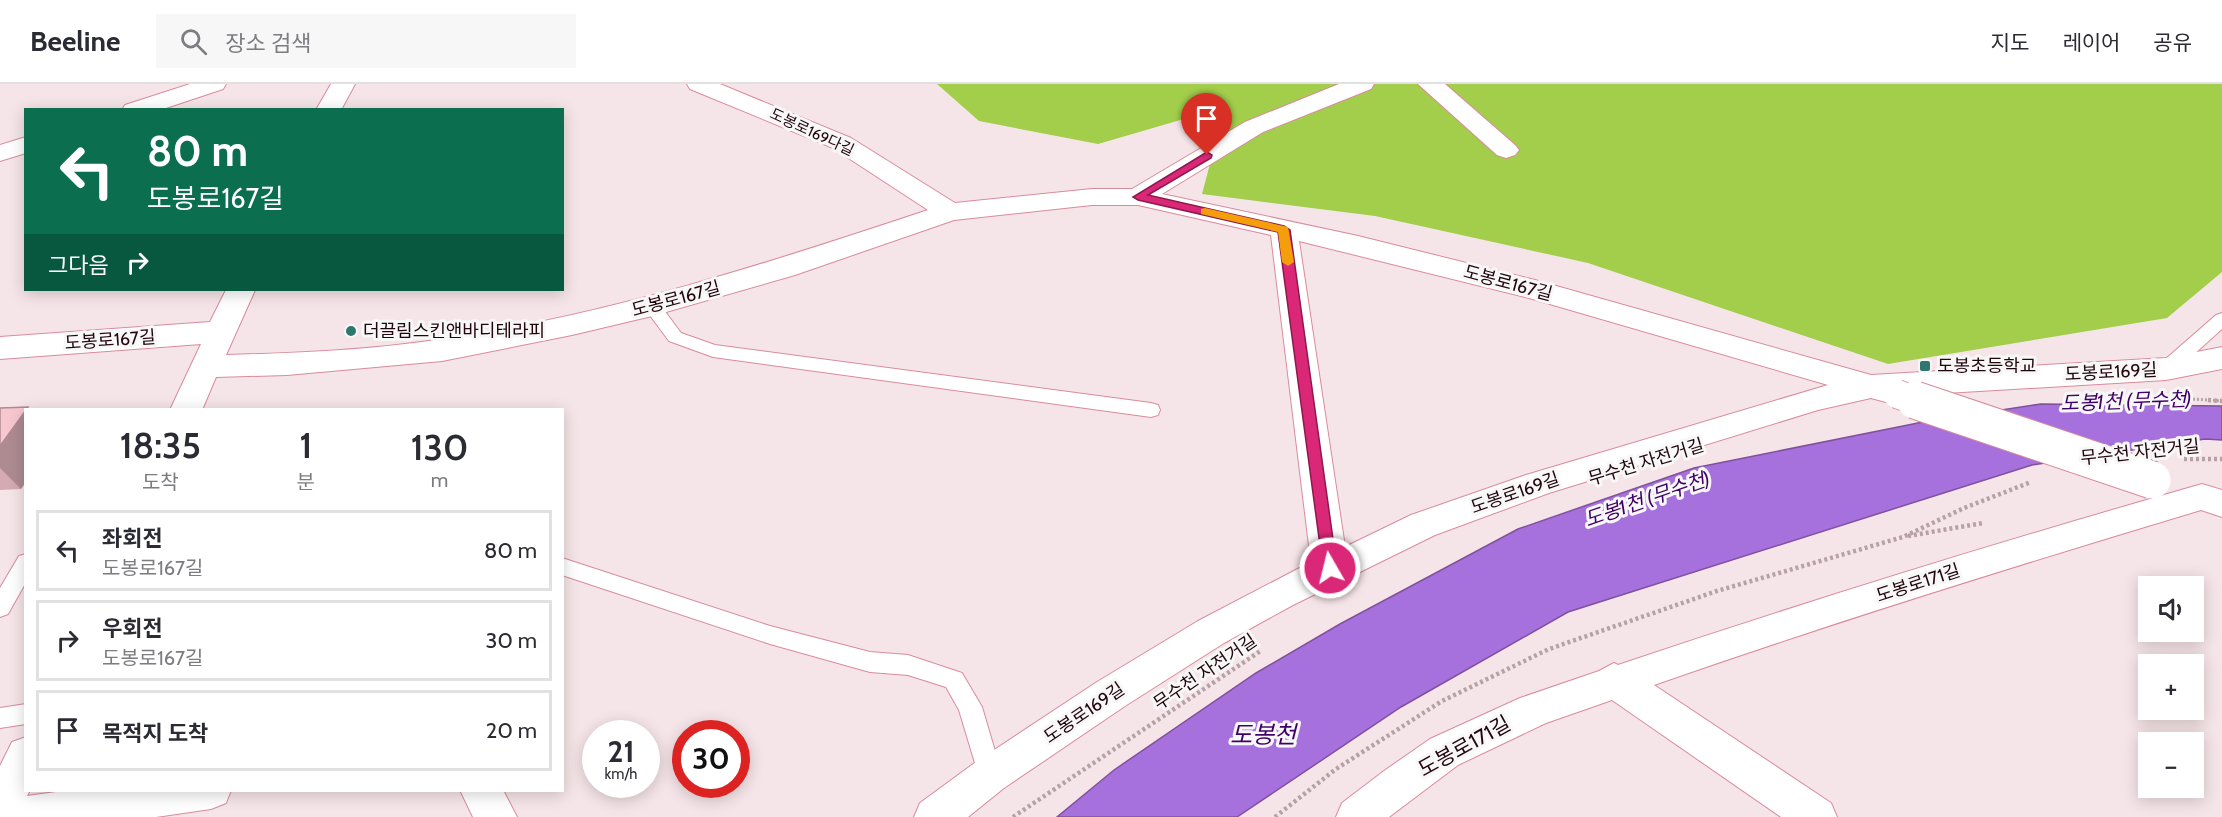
<!DOCTYPE html>
<html lang="ko">
<head>
<meta charset="utf-8">
<style>
  :root { --surface:#fff; --page:#f7f7f7; --text:#2b2b33; --muted:#7c7c81; --line:#e1e1e2 }
  body { margin:0; font-family:Cabin,"Noto Sans KR",sans-serif; background:var(--page); color:var(--text); height:100vh; display:flex; flex-direction:column; font-size:22px; white-space:nowrap }
  * { box-sizing:border-box; margin:0 }
  p { font-size:20px; color:var(--muted) }
  .icon { flex:none; width:33px; height:33px; fill:none; stroke:currentColor; stroke-width:2; stroke-linecap:round; stroke-linejoin:round }
  .map { position:relative; flex:1; overflow:hidden }
  .details { position:absolute; left:24px; top:324px; width:540px; height:384px; display:flex; flex-direction:column; background:var(--surface); border-radius:0px; box-shadow:0 3px 15px #0003 }
  .details>* { flex:none }
  .hud { position:absolute; left:24px; top:24px; width:540px; height:183px; border-radius:0px; box-shadow:0 3px 15px #0003; background:#0b6e4f; color:#fff; overflow:hidden }
  .controls { position:absolute; left:2138px; top:492px; display:grid; gap:12px }
  .controls a { display:grid; place-items:center; width:66px; height:66px; border-radius:0px; background:var(--surface); box-shadow:0 3px 15px #0003; font-size:30px }
  .speed { position:absolute; left:582px; top:636px; display:flex; gap:12px; font-size:30px; font-weight:700; text-align:center }
  .speed>* { display:grid; place-content:center; width:78px; height:78px; border-radius:50%; background:var(--surface); box-shadow:0 3px 15px #0003; line-height:1 }
  .speed small { font-size:15px; font-weight:400 }
  .speed .limit { border:9px solid #d22; background:#fff; color:#111 }
  .pin { position:absolute; display:grid; place-items:center; width:51px; height:51px; color:#fff; margin:-62px -26px; border-radius:50% 50% 50% 0; rotate:-45deg; box-shadow:0 0 6px #0007 }
  .pin .icon { rotate:45deg }
  .me { position:absolute; width:66px; margin:-33px; rotate:352deg; stroke-linejoin:round; filter:drop-shadow(0 0 4px #0008) }
  .turn { display:flex; align-items:center; gap:21px; height:126px; padding:0 24px; font-size:27px }
  .turn .icon { width:78px; height:78px; stroke-width:2.5 }
  .turn b { display:block; font-size:42px; line-height:51px }
  .then { display:flex; align-items:center; height:57px; padding:0 24px; background:#0003; gap:12px; font-size:22px }
  .eta { display:flex; justify-content:space-evenly; align-items:center; height:102px; text-align:center }
  .eta b { font-size:36px; font-weight:600; line-height:42px }
  ul { padding:0; list-style:none }
  li { display:flex; align-items:center; gap:18px; height:81px; margin:0 12px 9px; padding:0 12px; border:3px solid var(--line); border-radius:0px }
  li div { flex:1 }
  li b { display:block; font-size:22px }
  li em { font-style:normal }
  header { display:flex; align-items:center; gap:36px; box-sizing:border-box; height:84px; padding:0 30px; background:var(--surface); border-bottom:2px solid var(--line) }
  header strong { font-size:28px }
  nav { display:flex; gap:33px; margin-inline-start:auto; font-size:21px }
  .search { width:420px; height:54px; background:var(--page); display:flex; align-items:center; gap:15px; box-sizing:border-box; padding:0 21px; border-radius:0px; color:var(--muted); font-size:22px }
  .map>svg:first-child { display:block }
  .forest { fill:#a3ce4b }
  .water { fill:#a771dd; stroke:#7f519f; stroke-width:1.5 }
  .lines { fill:none; stroke-linecap:round; stroke-linejoin:round }
  .service-casing { stroke:#d98b9c; stroke-width:2 }
  .minor-casing { stroke:#d98b9c; stroke-width:2 }
  .path-far1 { stroke:#b6a1a6; stroke-width:3; stroke-dasharray:2 2; stroke-linecap:butt }
  .path { stroke:#b6a1a6; stroke-width:4.5; stroke-dasharray:3 3; stroke-linecap:butt }
  .service { fill:#fff; fill-rule:evenodd }
  .minor { fill:#fff; fill-rule:evenodd }
  .minor-bridge-far1-casing { stroke:#d98b9c; stroke-width:30; stroke-linecap:butt }
  .minor-bridge-casing { stroke:#d98b9c; stroke-width:39; stroke-linecap:butt }
  .minor-bridge-far1 { stroke:#fff; stroke-width:28 }
  .minor-bridge { stroke:#fff; stroke-width:37 }
  .wall { fill:#d5aab2 }
  .shaded-wall { fill:#ae8b91 }
  .building { fill:#f8c6cf; stroke:#ae8b91; stroke-width:1.5 }
  .route { fill:#db2777; stroke:#8e194d; stroke-width:1.5 }
  .slow { fill:#f59e0b }
  .poi-dot { fill:#2f766f; stroke:#f7f7f7; stroke-width:2 }
  .labels { text-anchor:middle; dominant-baseline:central; stroke-width:6; stroke-linejoin:round; paint-order:stroke }
  .far-street-label { font-size:15px; fill:#22060e; stroke:#f7f7f7 }
  .street-label { font-size:18px; fill:#22060e; stroke:#f7f7f7 }
  .poi-label { font-size:18px; fill:#22060e; stroke:#f7f7f7; text-anchor:start }
  .water-label { font-size:20px; font-style:italic; fill:#400068; stroke:#f7f7f7 }
  .near-street-label { font-size:21px; fill:#22060e; stroke:#f7f7f7 }
  .near-water-label { font-size:24px; font-style:italic; fill:#400068; stroke:#f7f7f7 }
</style>
</head>
<body>
<header>
<strong>Beeline</strong>
<div class="search"><svg class="icon" aria-label="search" viewBox="0 0 24 24"><circle cx="10" cy="10" r="6"/><path d="M15 15l6 6"/></svg>장소 검색</div>
<nav><a>지도</a><a>레이어</a><a>공유</a></nav>
</header>
<div class="map">
<svg width="2222" height="733" viewBox="0 0 2222 733">
  <rect width="100%" height="100%" fill="#f6e5e8"/>
  <polygon class="forest" points="937,0 2222,0 2222,188 2167,234 1888,280 1588,179 1375,132 1202,110 1225,23 1098,60 979,37"/>
  <polygon class="water" points="2041,320 2222,322 2222,356 2205,355 2032,381 1568,528 1401,623 1237,733 1057,733 1114,686 1256,589 1340,540 1518,445 1694,384 1923,338"/>
  <g class="lines">
    <g class="service-casing">
      <g id="service">
        <polygon points="652,216 658,218 681,249 715,261 1151,319 1158,321 1160,326 1158,331 1151,333 713,273 669,257 643,222 646,218"/>
        <polygon points="2222,229 2222,245 2172,290 2166,291 2160,290 2157,285 2160,280 2216,231"/>
        <polygon points="26,470 26,498 8,530 0,533 0,504 19,472"/>
        <polygon points="562,474 770,542 870,568 908,571 962,589 982,623 1002,691 999,699 990,702 981,699 959,626 946,603 908,591 870,588 770,560 562,491"/>
        <polygon points="26,620 26,640 0,644 0,624"/>
      </g>
    </g>
    <g class="minor-casing">
      <g id="minor">
        <polygon points="190,0 226,0 223,5 160,26 122,26 125,21"/>
        <polygon points="331,0 355,0 341,26 316,26"/>
        <path d="M687 0H720L851 54 955 119 1092 105H1132L1245 38 1339 0H1374L1371 5 1263 48 1162 110 1358 152 1535 196 1871 291 2166 274 2222 263V285L2166 296 1912 311 1908 318 1897 321 1871 314 1818 326 1549 409 1435 451 1293 521 1224 559 1125 622 1004 704 968 733H914L920 719 976 678 1097 598 1198 537 1311 478 1271 151 1138 121H1092L954 136 795 191 652 232 572 251 442 277 287 291 216 293 202 326H170L201 260 0 275V253L210 238 226 206H255L226 271C297 269 372 266 443 255 609 231 769 179 928 126L833 64 690 5ZM1299 157 1529 214 1828 301 1526 391 1411 431 1345 463Z"/>
        <polygon points="1418,0 1445,0 1515,61 1519,66 1515,71 1506,74 1497,71"/>
        <polygon points="26,53 26,69 0,77 0,61"/>
        <path d="M2202 400 2222 406V433L2201 426C2018 481 1834 538 1654 601L1831 719 1837 733H1781L1612 616 1546 639 1458 681 1389 733H1336L1342 719 1384 687 1430 655 1520 614 1599 587 1614 579 1618 581C1811 516 2006 456 2202 400Z"/>
        <polygon points="26,653 26,706 30,706 27,712 70,706 231,706 226,719 211,725 156,733 0,733 0,682 12,658"/>
        <polygon points="460,706 503,706 517,733 473,733"/>
      </g>
    </g>
    <polyline class="path-far1" points="2193,315 2222,317"/>
    <g class="path">
      <polyline points="2208,316 2222,317"/>
      <polyline points="2184,375 2222,375"/>
      <polyline points="1908,452 1983,439"/>
      <polyline points="1013,733 1262,566"/>
      <polyline points="1275,733 1336,685 1442,617 1549,565 1717,507 1903,453 1964,424 2031,398"/>
    </g>
    <use href="#service" class="service"/>
    <use href="#minor" class="minor"/>
    <g class="minor-bridge-far1-casing">
      <polyline id="minor-bridge-far1" points="1897,310 1919,318"/>
    </g>
    <g class="minor-bridge-casing">
      <polyline id="minor-bridge" points="1915,316 2152,396"/>
    </g>
    <use href="#minor-bridge-far1" class="minor-bridge-far1"/>
    <use href="#minor-bridge" class="minor-bridge"/>
  </g>
  <polygon class="wall" points="28,323 30,326 26,326 21,405 0,406 0,324"/>
  <polygon class="shaded-wall" points="26,327 26,398 21,405 0,384 0,362"/>
  <polygon class="building" points="28,323 26,326 0,362 0,324"/>
  <polygon class="route" points="1207,68 1212,71 1211,74 1148,111 1284,142 1290,146 1337,484 1335,488 1325,488 1323,484 1278,148 1138,116 1133,113"/>
  <polygon class="slow" points="1205,124 1288,143 1294,178 1288,182 1282,178 1278,148 1201,130 1201,125"/>
  <g class="poi-dot">
    <circle cx="351" cy="247" r="6"/>
    <rect x="1919" y="276" width="12" height="12" rx="3"/>
  </g>
  <g class="labels">
    <g class="far-street-label">
      <text transform="translate(812 48) rotate(25)">도봉로169다길</text>
    </g>
    <g class="street-label">
      <text transform="translate(1508 199) rotate(15)">도봉로167길</text>
      <text transform="translate(676 215) rotate(-15)">도봉로167길</text>
      <text transform="translate(110 256) rotate(-4)">도봉로167길</text>
      <text transform="translate(2111 288) rotate(-3)">도봉로169길</text>
      <text transform="translate(2140 368) rotate(-6)">무수천 자전거길</text>
      <text transform="translate(1646 378) rotate(-17)">무수천 자전거길</text>
      <text transform="translate(1515 409) rotate(-19)">도봉로169길</text>
      <text transform="translate(1918 499) rotate(-18)">도봉로171길</text>
      <text transform="translate(1205 588) rotate(-34)">무수천 자전거길</text>
      <text transform="translate(1084 629) rotate(-34)">도봉로169길</text>
    </g>
    <g class="poi-label">
      <text x="363" y="247">더끌림스킨앤바디테라피</text>
      <text x="1937" y="282">도봉초등학교</text>
    </g>
    <g class="water-label">
      <text transform="translate(2126 317) rotate(-2)">도봉1천 (무수천)</text>
      <text transform="translate(1647 415) rotate(-19)">도봉1천 (무수천)</text>
    </g>
    <g class="near-street-label">
      <text transform="translate(1464 662) rotate(-29)">도봉로171길</text>
    </g>
    <g class="near-water-label">
      <text x="1263" y="650">도봉천</text>
    </g>
  </g>
</svg>
<div class="controls">
<a><svg class="icon" aria-label="sound" viewBox="0 0 24 24"><path d="M4 9h4l5-4v14l-5-4H4zM17 9q2 3 0 6"/></svg></a>
<a>+</a>
<a>−</a>
</div>
<div class="speed"><div>21<small>km/h</small></div><div class="limit">30</div></div>
<div class="pin" style="left:1207px;top:71px;background:#d93025"><svg class="icon" aria-label="arrive" viewBox="0 0 24 24"><path d="M6 21V4h12l-3 4 3 4H6"/></svg></div>
<svg class="me" style="left:1330px;top:484px" viewBox="-20 -20 40 40"><circle r="17" fill="#db2777" stroke="#fff" stroke-width="3"/><path d="M0-11L8 9 0 5-8 9z" fill="#fff"/></svg>
<div class="hud">
<div class="turn"><svg class="icon" aria-label="left" viewBox="0 0 24 24"><path d="M17 20v-9H6M10 6l-5 5 5 5"/></svg><div><b>80 m</b>도봉로167길</div></div>
<div class="then">그다음<svg class="icon" aria-label="right" viewBox="0 0 24 24"><path d="M7 20v-9h11M14 6l5 5-5 5"/></svg></div>
</div>
<section class="details">
<div class="eta">
<div><b>18:35</b><p>도착</p></div>
<div><b>1</b><p>분</p></div>
<div><b>130</b><p>m</p></div>
</div>
<ul>
<li><svg class="icon" aria-label="left" viewBox="0 0 24 24"><path d="M17 20v-9H6M10 6l-5 5 5 5"/></svg><div><b>좌회전</b><p>도봉로167길</p></div><em>80 m</em></li>
<li><svg class="icon" aria-label="right" viewBox="0 0 24 24"><path d="M7 20v-9h11M14 6l5 5-5 5"/></svg><div><b>우회전</b><p>도봉로167길</p></div><em>30 m</em></li>
<li><svg class="icon" aria-label="arrive" viewBox="0 0 24 24"><path d="M6 21V4h12l-3 4 3 4H6"/></svg><div><b>목적지 도착</b></div><em>20 m</em></li>
</ul>
</section>
</div>
</body>
</html>
